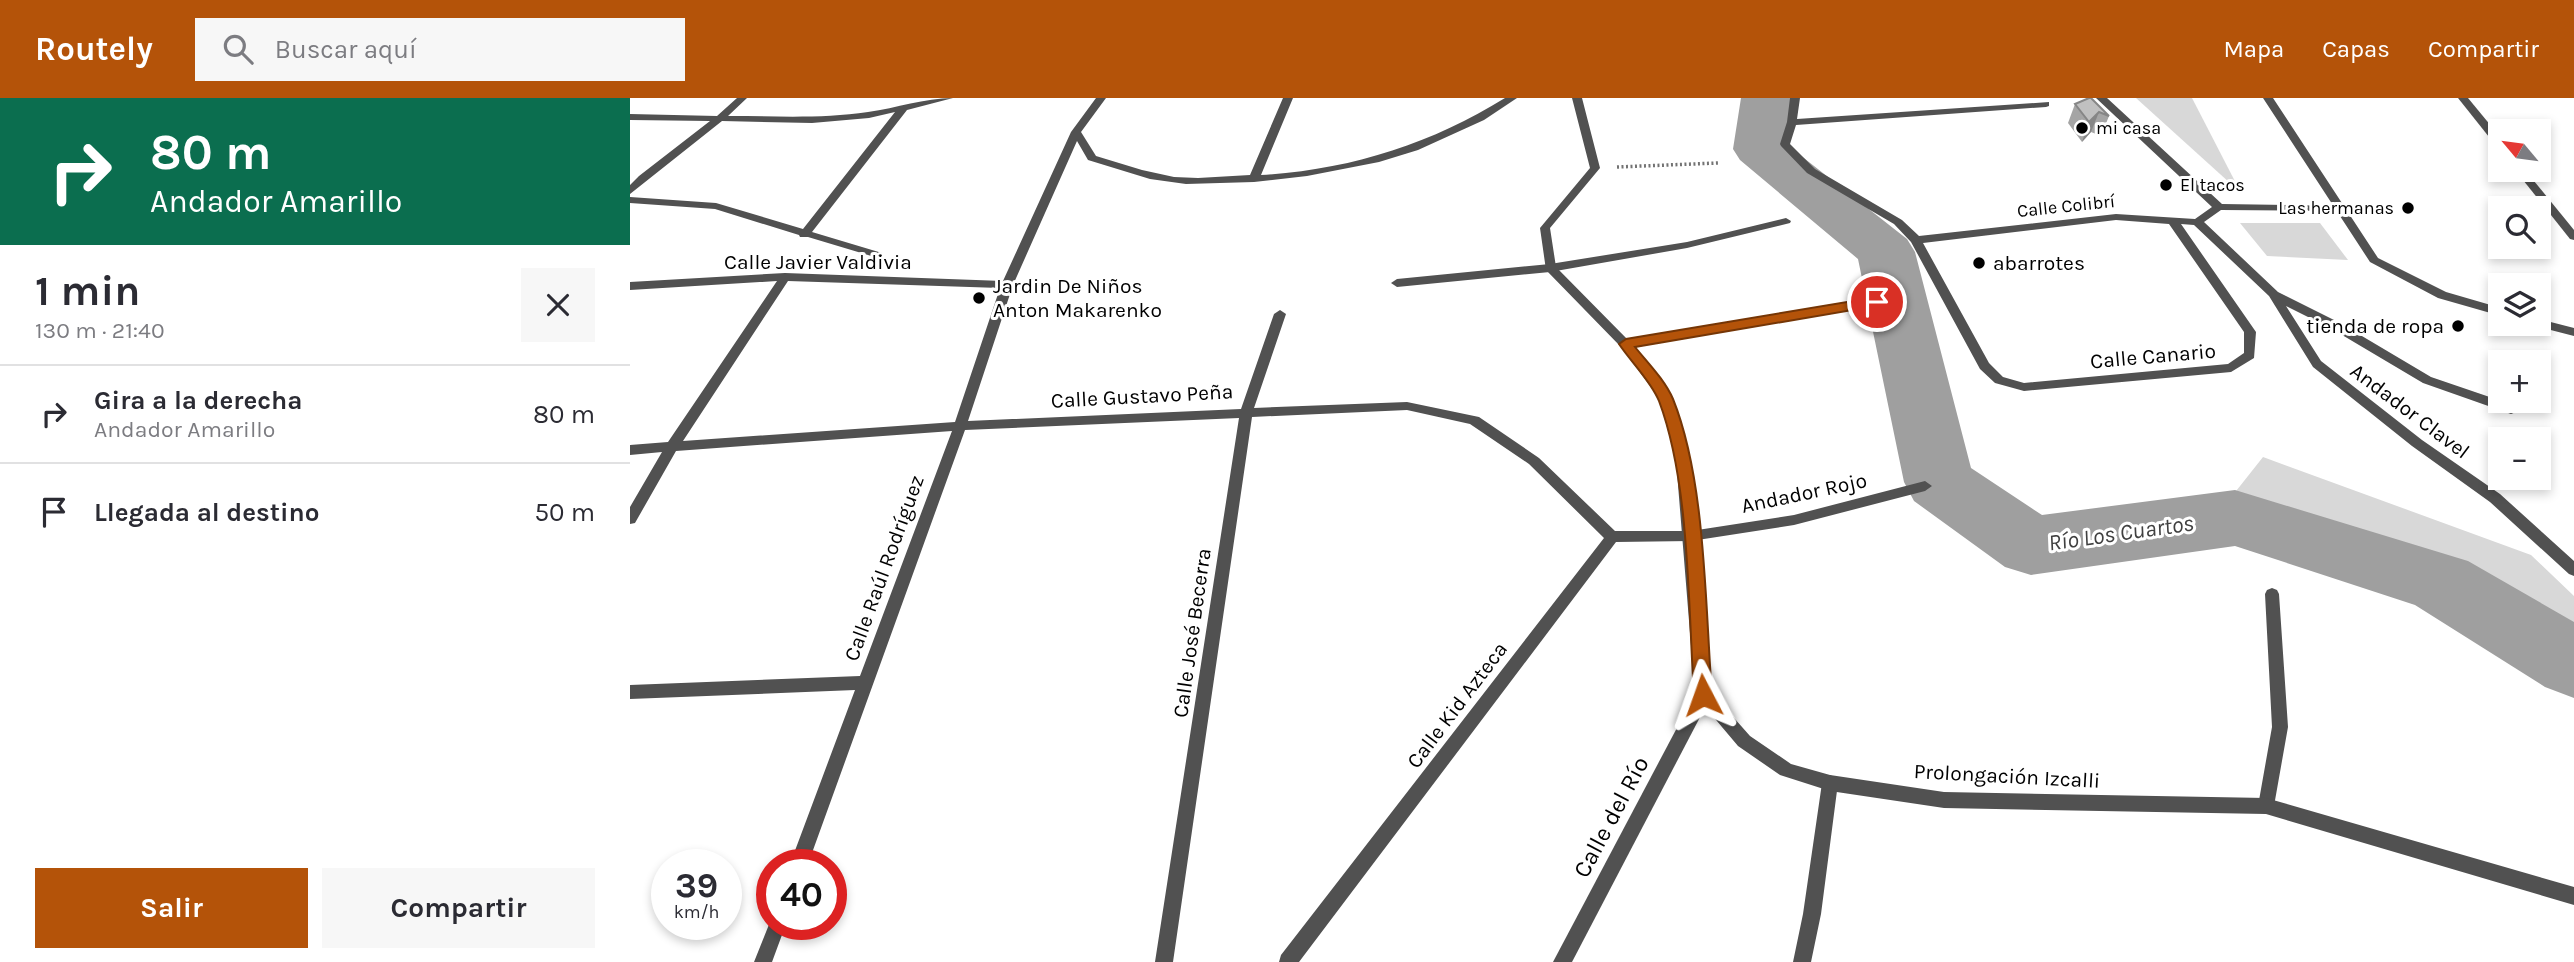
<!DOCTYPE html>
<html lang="es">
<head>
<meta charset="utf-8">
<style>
  :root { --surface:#fff; --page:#f7f7f7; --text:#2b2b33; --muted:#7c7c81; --line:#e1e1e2; --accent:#b45309 }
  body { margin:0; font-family:Karla,sans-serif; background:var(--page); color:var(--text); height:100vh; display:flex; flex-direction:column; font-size:26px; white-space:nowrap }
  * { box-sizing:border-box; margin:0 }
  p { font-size:23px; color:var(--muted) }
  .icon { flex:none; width:38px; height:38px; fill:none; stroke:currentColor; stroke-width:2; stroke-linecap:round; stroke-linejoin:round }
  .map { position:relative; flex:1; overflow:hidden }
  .panel { display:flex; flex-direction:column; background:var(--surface); width:630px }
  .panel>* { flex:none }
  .hud { background:#0b6e4f; color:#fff; overflow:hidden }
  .needle { width:46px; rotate:299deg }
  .tools { position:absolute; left:1858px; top:21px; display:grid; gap:14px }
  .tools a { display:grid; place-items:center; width:63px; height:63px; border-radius:0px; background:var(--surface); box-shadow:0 4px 10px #0003; font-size:35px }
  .speed { position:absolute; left:21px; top:751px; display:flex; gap:14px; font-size:35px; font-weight:700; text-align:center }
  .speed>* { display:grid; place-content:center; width:91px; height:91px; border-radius:50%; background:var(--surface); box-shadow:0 4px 10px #0003; line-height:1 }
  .speed small { font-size:18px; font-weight:400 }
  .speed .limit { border:10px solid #d22; background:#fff; color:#111 }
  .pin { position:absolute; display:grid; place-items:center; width:60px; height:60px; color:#fff; margin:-30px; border:4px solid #fff; border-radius:50%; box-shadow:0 2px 7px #0007 }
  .me { position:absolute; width:77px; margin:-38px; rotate:356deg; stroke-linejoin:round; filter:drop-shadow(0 0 5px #0008) }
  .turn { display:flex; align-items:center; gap:24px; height:147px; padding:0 35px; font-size:32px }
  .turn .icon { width:91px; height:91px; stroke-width:2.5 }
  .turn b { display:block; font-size:49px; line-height:60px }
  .round { display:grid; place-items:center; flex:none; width:74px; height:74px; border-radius:0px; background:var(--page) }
  .overview { display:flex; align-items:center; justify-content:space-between; height:119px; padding:0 35px }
  h1 { font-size:42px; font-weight:700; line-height:52px }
  .primary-button { display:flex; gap:14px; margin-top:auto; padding:14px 35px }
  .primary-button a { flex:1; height:80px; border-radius:0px; background:var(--accent); color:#fff; font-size:28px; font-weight:700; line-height:80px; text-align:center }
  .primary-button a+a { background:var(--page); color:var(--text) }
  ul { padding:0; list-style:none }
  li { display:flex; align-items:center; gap:21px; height:98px; padding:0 35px; border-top:2px solid var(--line) }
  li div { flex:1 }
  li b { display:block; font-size:26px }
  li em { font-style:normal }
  header { display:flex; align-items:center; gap:42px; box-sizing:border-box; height:98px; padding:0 35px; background:var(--accent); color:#fff }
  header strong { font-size:33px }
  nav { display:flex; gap:38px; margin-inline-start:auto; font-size:24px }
  .search { width:490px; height:63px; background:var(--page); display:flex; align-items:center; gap:18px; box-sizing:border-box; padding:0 24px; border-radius:0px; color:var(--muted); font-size:26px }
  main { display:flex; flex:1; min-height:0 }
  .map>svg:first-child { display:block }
  .green { fill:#d8d8d8 }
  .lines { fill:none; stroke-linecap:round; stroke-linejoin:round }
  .river { fill:#9f9f9f; fill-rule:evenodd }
  .path { stroke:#737373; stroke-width:3.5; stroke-dasharray:2 2.5; stroke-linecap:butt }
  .minor { fill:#515151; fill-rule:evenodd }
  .tertiary { fill:#515151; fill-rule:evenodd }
  .wall { fill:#a5a5a5 }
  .shaded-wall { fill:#868686 }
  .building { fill:#c0c0c0; stroke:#868686; stroke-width:2 }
  .route { fill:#b45309; stroke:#753606; stroke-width:2 }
  .poi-dot { fill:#000; stroke:#fff; stroke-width:2.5 }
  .labels { text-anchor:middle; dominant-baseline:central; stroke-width:6; stroke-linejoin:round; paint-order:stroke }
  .far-poi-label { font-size:18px; fill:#000; stroke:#fff; text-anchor:start }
  .far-street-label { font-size:18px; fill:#000; stroke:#fff }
  .street-label { font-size:21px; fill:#000; stroke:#fff }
  .poi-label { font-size:21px; fill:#000; stroke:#fff; text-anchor:start }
  .water-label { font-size:23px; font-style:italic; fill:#404040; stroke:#fff }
  .near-street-label { font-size:24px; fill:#000; stroke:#fff }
</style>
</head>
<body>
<header>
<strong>Routely</strong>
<div class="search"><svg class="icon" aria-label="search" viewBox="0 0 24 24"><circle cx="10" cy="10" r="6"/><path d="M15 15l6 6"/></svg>Buscar aquí</div>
<nav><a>Mapa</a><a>Capas</a><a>Compartir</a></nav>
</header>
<main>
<section class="panel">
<div class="hud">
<div class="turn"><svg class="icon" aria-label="right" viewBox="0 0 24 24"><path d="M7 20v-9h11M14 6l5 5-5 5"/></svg><div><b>80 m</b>Andador Amarillo</div></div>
</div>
<div class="overview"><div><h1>1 min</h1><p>130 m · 21:40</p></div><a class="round"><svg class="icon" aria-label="close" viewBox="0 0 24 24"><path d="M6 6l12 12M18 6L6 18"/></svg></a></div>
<ul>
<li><svg class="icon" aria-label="right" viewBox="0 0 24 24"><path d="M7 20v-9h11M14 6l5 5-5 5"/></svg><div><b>Gira a la derecha</b><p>Andador Amarillo</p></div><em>80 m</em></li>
<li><svg class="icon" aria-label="arrive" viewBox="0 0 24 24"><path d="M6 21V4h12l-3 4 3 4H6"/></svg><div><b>Llegada al destino</b></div><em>50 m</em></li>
</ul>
<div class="primary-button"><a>Salir</a><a>Compartir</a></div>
</section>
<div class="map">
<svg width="1944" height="864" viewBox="0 0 1944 864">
  <rect width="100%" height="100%" fill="#fff"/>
  <g class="green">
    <polygon points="1506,0 1562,0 1611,95"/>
    <polygon points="1610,125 1690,125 1718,162 1637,158"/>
    <polygon points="1633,359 1901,457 1944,498 1944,545 1895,512 1793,466 1696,432 1595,407"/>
  </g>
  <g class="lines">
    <polygon class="river" points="1111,0 1161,0 1156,46 1277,141 1285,154 1341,370 1412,417 1605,392 1838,463 1944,524 1944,600 1915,589 1785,507 1605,448 1401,477 1375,469 1284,403 1274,384 1228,161 1110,62 1103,51"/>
    <polyline class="path" points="987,69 1088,65"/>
    <g class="minor">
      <path d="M107 0H117L98 18C145 18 192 21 238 14 267 10 294 0 323 0L277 12 182 134 252 155V159L248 160 178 139H170L169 137 85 111 0 105V99L86 105 173 131 265 14 239 20 182 25 92 23 0 96V87L9 78 80 23 0 22V16L87 18Z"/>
      <path d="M466 0H476L451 34 466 58 512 72 544 79 568 80 620 77 653 0H663L631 77C719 72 801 46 875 0H887L854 22 788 52 749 64 677 78 624 84 556 86 520 81 458 62 447 43 383 187 338 323 611 311 644 216 650 212 656 216 624 310 777 304 849 319 909 360 985 433H1061L1164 417 1295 383 1302 388 1295 393 1164 427 1061 443 986 444 669 864H649L651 857 974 440 899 366 840 326 777 312 622 319 543 864H525L609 320 335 332 178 766H160L225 592 0 601V587L230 578 322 333 46 353 5 425 0 426V409L32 354 0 357V347L38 344 147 183 0 192V184L155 175 373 183 441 34ZM158 183 370 190 325 324 53 343Z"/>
      <path d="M1160 0H1170L1167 21 1419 4V8L1416 9 1166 27 1160 46 1185 71 1272 122 1289 138 1486 116 1565 121 1582 109 1466 0H1477L1592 106 1714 108 1715 110 1710 113 1591 112 1574 124 1648 194 1710 225 1801 279 1886 308 1887 311 1886 314 1881 316 1793 285 1702 231 1656 208 1691 263 1792 342 1870 396 1944 463V478L1939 476 1860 404 1782 348 1683 269 1639 198 1564 127 1551 126 1626 234 1624 260 1601 274 1394 293 1365 285 1350 271 1281 144 1264 126 1177 75 1151 48 1150 46 1157 24ZM1486 122 1539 126 1614 234V255L1598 266 1394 285 1373 279 1359 265 1293 145Z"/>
      <polygon points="1828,0 1838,0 1871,40 1871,50 1867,49"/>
      <polygon points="1885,72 1895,72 1944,132 1944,142 1940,141"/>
      <polygon points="1156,120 1161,123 1160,125 1057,150 920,174 767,189 761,185 767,181 920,166 1057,144"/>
      <polygon points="1247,200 1251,201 1251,207 995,250 989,246 995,242"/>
      <polygon points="1642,490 1647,492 1649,496 1658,629 1644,708 1642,714 1636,716 1630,714 1628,708 1642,629 1635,496 1637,492"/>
      <polygon points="1073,590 1079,592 1081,597 1079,602 942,864 923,864 1067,592"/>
      <polygon points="1200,677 1206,680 1208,685 1191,816 1181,864 1163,864 1173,816 1192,685 1194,680"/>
      <polygon points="142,819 142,826 156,826 142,864 124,864"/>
    </g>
    <g class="tertiary">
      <polygon points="942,0 952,0 970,70 920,130 926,169 999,243 1041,299 1060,362 1081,594 1120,638 1161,666 1200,677 1314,694 1636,700 1944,789 1944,807 1636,716 1314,710 1200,693 1150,677 1108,648 1065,597 1046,362 1029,300 991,249 916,172 910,130 960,70"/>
      <polygon points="1633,0 1643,0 1748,160 1816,194 1871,210 1871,218 1808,200 1740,164"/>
      <polygon points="1909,221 1944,230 1944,238 1905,228 1904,226 1909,226"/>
    </g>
  </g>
  <polygon class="wall" points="1445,6 1479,18 1471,38 1461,34 1452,44 1438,25"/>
  <polygon class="shaded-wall" points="1469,14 1461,34 1452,44 1459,24"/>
  <polygon class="building" points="1459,0 1461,0 1479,18 1469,14 1459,24 1445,6"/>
  <path class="route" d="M1247 199 1252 201V207L1005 249C1017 264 1035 282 1043 301 1076 383 1075 507 1082 597L1079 603 1073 605 1067 603 1064 597C1058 508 1060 385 1029 303 1021 283 1001 264 989 246L996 241Z"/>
  <g class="poi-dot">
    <circle cx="1452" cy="30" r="7"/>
    <circle cx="1536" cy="87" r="7"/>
    <circle cx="1778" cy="110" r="7"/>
    <circle cx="1349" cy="165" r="7"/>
    <circle cx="349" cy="200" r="7"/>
    <circle cx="1828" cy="228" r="7"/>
  </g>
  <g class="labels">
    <g class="far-poi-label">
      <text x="1466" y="30">mi casa</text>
      <text x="1550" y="87">El tacos</text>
      <text x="1764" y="110" text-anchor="end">Las hermanas</text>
    </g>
    <g class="far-street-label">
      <text transform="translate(1436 108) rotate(-6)">Calle Colibrí</text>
    </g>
    <g class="street-label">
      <text x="188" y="164">Calle Javier Valdivia</text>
      <text transform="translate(1523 258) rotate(-5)">Calle Canario</text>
      <text transform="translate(512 298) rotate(-3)">Calle Gustavo Peña</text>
      <text transform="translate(1780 313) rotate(37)">Andador Clavel</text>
      <text transform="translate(1174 395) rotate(-12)">Andador Rojo</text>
      <text transform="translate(254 470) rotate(-70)">Calle Raúl Rodríguez</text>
      <text transform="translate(562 535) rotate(-82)">Calle José Becerra</text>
      <text transform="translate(827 607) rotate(-53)">Calle Kid Azteca</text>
      <text transform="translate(1377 678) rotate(3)">Prolongación Izcalli</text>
    </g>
    <g class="poi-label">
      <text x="1363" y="165">abarrotes</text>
      <text x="363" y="188">Jardin De Niños<tspan x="363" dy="24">Anton Makarenko</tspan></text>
      <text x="1814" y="228" text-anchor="end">tienda de ropa</text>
    </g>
    <g class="water-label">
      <text transform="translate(1491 435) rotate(-8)">Río Los Cuartos</text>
    </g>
    <g class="near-street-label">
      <text transform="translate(981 719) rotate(-62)">Calle del Río</text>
    </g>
  </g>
</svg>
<div class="tools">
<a><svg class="needle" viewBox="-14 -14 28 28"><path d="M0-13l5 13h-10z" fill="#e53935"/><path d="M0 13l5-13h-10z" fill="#7c7c81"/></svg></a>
<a><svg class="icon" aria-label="search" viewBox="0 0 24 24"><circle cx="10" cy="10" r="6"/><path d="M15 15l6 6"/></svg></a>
<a><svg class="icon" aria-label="layers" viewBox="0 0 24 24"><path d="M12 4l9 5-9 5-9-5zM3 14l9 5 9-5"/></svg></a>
<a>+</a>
<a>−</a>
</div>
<div class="speed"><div>39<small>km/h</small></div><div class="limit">40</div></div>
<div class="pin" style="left:1247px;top:204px;background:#d93025"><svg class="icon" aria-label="arrive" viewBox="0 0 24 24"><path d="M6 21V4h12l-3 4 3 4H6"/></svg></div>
<svg class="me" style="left:1073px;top:597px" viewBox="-20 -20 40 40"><path d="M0-17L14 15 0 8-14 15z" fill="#b45309" stroke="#fff" stroke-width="4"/></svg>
</div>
</main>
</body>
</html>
